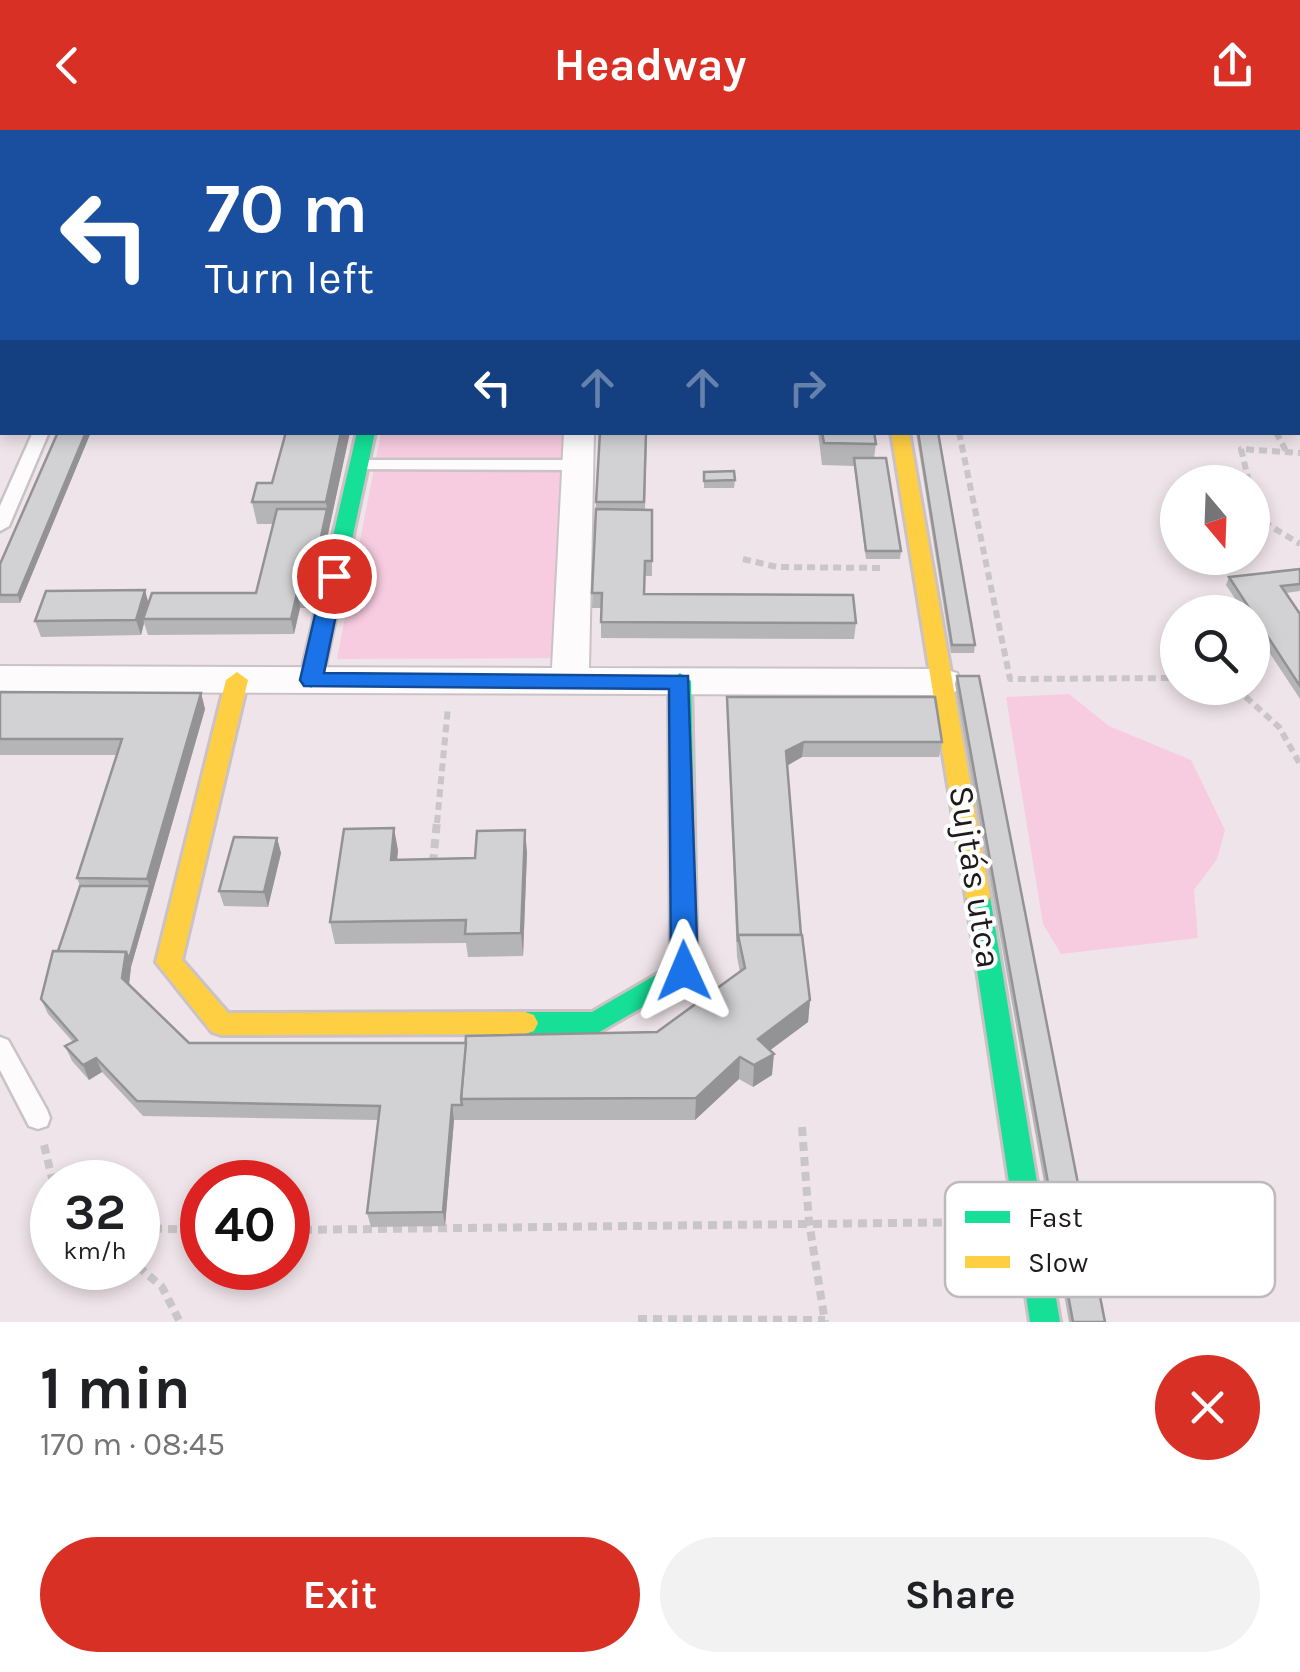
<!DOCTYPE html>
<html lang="en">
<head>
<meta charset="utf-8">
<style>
  :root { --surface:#fff; --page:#f2f2f2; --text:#202124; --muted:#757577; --accent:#d93025 }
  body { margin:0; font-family:Karla,sans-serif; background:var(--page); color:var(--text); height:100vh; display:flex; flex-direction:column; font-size:38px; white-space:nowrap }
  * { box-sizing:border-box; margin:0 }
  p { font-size:32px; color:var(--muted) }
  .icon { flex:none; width:55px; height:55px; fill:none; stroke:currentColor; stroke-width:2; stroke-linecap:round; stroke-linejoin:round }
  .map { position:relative; height:1192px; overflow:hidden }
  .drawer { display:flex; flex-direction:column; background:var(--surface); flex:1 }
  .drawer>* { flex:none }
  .banner { position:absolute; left:0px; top:0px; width:1300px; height:305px; box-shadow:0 5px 15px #0003; background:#1a4fa0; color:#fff; overflow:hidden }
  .needle { width:65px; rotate:161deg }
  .tools { position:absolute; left:1160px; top:335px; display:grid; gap:20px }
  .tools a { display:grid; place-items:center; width:110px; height:110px; border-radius:50%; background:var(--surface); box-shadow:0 5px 15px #0003; font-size:50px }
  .speed { position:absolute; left:30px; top:1030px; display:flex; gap:20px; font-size:50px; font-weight:700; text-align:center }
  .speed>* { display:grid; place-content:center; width:130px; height:130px; border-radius:50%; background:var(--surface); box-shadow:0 5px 15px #0003; line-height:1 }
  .speed small { font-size:25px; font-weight:400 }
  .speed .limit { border:15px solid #d22; background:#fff; color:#111 }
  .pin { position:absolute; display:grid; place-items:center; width:85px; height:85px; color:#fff; margin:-42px; border:5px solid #fff; border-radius:50%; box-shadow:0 2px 10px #0007 }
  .me { position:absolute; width:110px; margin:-55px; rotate:359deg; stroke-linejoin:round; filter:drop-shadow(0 0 8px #0008) }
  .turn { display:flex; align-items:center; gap:35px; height:210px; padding:0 40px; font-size:45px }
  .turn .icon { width:130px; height:130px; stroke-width:2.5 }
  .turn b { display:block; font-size:70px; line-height:85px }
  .lanes { display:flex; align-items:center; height:95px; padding:0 40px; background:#0003; justify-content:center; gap:50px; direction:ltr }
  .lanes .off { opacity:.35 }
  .round { display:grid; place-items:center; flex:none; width:105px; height:105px; border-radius:52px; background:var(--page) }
  .summary { display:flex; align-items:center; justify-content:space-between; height:170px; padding:0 40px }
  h1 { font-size:60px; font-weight:700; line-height:75px }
  .button { display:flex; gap:20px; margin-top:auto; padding:20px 40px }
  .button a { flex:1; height:115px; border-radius:60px; background:var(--accent); color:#fff; font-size:40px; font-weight:700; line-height:115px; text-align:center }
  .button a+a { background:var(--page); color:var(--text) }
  header { display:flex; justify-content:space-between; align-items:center; height:130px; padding:0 40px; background:var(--accent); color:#fff; font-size:45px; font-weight:700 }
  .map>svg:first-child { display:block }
  .green { fill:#f8cce0 }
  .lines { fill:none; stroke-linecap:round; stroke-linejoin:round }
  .lane-casing { stroke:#cbc2c6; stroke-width:5 }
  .street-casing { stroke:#cbc2c6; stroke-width:4 }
  .fast-casing { stroke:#cbc2c6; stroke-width:6 }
  .slow-casing { stroke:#cbc2c6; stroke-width:6 }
  .path-far2 { stroke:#cac5c7; stroke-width:5; stroke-dasharray:5 4; stroke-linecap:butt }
  .path-far1 { stroke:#cac5c7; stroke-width:6; stroke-dasharray:8 5; stroke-linecap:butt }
  .path { stroke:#cac5c7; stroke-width:8; stroke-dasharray:9 6; stroke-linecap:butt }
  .lane { fill:#fdfbfc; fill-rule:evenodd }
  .street { fill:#fdfbfc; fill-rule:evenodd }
  .fast { fill:#16e098; fill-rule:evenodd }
  .slow { fill:#ffcf43; fill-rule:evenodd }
  .wall { fill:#b5b5b7 }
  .shaded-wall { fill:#939395 }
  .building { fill:#d2d2d5; stroke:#939395; stroke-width:2.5 }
  .route { fill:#1a73e8; stroke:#114b97; stroke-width:2.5 }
  .labels { text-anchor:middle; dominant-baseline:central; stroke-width:8; stroke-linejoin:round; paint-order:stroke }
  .street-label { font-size:35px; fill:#211a1d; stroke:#fff }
  .key { fill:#fff; stroke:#bcbabb; stroke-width:2.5 }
  .key-label { font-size:28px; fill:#211a1d }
</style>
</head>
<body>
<header><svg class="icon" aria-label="back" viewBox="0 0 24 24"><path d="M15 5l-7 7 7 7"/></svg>Headway<svg class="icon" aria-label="share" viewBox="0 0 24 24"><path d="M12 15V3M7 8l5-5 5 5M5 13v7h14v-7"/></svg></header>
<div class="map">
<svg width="1300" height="1192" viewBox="0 0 1300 1192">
  <rect width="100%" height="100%" fill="#efe4e9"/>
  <g class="green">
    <polygon points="381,303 565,303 552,528 337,529"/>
    <polygon points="1069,564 1109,596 1191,630 1225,700 1217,729 1194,760 1198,808 1061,824 1043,794 1006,567"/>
  </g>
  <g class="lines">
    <g class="lane-casing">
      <g id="lane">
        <rect x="0" y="57" width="2" height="8"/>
        <polygon points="33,302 49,302 9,396 0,401 0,376"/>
        <polygon points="358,330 578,330 586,335 578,340 352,339 350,335"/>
        <polygon points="0,907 8,910 47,980 50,988 47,996 38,999 29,996 0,940"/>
      </g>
    </g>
    <g class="street-casing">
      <g id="street">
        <polygon points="834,0 858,0 859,2 835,2"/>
        <polygon points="2,90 2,109 0,110 0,91"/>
        <polygon points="564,302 594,302 589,538 944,539 957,543 962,552 957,561 944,565 0,562 0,536 552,538"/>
      </g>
    </g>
    <g class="fast-casing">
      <g id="fast">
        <polygon points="357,302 375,302 322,550 311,558 300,550"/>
        <polygon points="680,543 691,551 697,841 693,848 596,904 525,904 516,901 512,893 516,885 525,882 592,882 671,836 669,551"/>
        <polygon points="978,757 987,760 990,767 1060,1192 1030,1192 966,767 969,760"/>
      </g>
    </g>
    <g class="slow-casing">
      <g id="slow">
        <polygon points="891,302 909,302 990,767 987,774 978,777 969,774 966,767"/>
        <polygon points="237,542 248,550 182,830 228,883 525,882 534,885 538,893 534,901 525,904 221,905 212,902 156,832 226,550"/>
      </g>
    </g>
    <polyline class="path-far2" points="0,304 2,300"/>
    <g class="path-far1">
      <polyline points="959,302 1010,549 1178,548"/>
      <polyline points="1276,302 1286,321"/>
      <polyline points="1249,352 1241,319 1300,323"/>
      <polyline points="1252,368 1267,394 1300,414"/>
      <polyline points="743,429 777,437 881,438"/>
      <polyline points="1236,558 1279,597 1300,634"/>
      <polyline points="437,693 448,577"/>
    </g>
    <g class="path">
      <polyline points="433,733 437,691"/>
      <polyline points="802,997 809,1092 825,1192"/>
      <polyline points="44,1015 53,1052"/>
      <polyline points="138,1098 202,1100"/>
      <polyline points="288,1100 978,1092"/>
      <polyline points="138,1136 162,1157 180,1192"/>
      <polyline points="638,1189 825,1190"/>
    </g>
    <use href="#lane" class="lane"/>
    <use href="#street" class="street"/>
    <use href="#fast" class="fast"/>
    <use href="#slow" class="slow"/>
  </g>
  <g class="wall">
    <polygon points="1181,0 1300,0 1300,57 1298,57 1298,2 1182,2"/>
    <polygon points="58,302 91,302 20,473 0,473 0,434"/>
    <polygon points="283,302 350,302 312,478 300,478 294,504 148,505 144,493 141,505 41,507 35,491 149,473 256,463 274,394 257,394 252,372 272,353 284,307"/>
    <polygon points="647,302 645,379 652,380 652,446 645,446 644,464 856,493 854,509 601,508 601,478 592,478 596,372"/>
    <polygon points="818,302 874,302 876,314 874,328 901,421 900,429 866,429 854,336 822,335"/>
    <polygon points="916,302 938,302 975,515 974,523 951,523"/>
    <polygon points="704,342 735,350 734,358 704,358"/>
    <polygon points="1300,439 1300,461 1286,463 1300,484 1300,569 1252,496 1252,482 1244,482 1226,455 1229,447"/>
    <polygon points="957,546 1105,1192 1069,1192 955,554"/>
    <polygon points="0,562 201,563 205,579 131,837 129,854 189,913 466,913 657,902 740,842 737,827 727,582 727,567 942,612 939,627 802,627 787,635 801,805 810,870 808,892 770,920 772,945 753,957 739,949 695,990 454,990 445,1096 371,1097 367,1083 378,990 143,986 102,942 89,950 72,931 65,916 73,912 48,884 41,869 80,756 77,748 117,625 0,625"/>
    <polygon points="277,708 281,723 268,777 224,776 219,761"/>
    <polygon points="398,720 397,730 475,728 527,722 523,826 468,827 466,813 335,814 330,792"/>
  </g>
  <g class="shaded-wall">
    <polygon points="2,34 2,55 0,38"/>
    <polygon points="86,302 91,302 20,473 18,465"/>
    <polygon points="341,302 350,302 312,478 309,463 327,379 326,372"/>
    <polygon points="145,460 149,475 143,489 144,493 141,505 136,490"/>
    <polygon points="297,463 300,478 294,504 291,489"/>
    <polygon points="201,563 205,579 131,837 129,829 150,756 147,749"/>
    <polygon points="804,612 802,627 785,637 786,621"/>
    <polygon points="394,698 398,720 395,752 391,730"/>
    <polygon points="525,700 527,722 523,826 521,803"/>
    <polygon points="277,708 281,723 268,777 264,762"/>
    <polygon points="126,822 131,837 128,863 122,848"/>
    <polygon points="810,870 808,892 757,930 758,909"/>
    <polygon points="774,924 772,945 753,957 754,935"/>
    <polygon points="740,927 739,949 695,990 696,968"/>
    <polygon points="96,928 102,942 89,950 83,935"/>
    <polygon points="452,975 454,990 445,1096 443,1082"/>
  </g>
  <g class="building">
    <rect x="333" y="0" width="59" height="2"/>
    <polygon points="1300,0 1300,37 1298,37 1298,2 1242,1"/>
    <polygon points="58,302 86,302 18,465 0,465 0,434"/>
    <polygon points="286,302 341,302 326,372 252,372 257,353 272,353"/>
    <polygon points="600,302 646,302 644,372 596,372"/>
    <polygon points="822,302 874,302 876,314 824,313"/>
    <polygon points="918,302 938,302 975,515 952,515"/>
    <polygon points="854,328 886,328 901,421 866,421"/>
    <polygon points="734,341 735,350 704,351 704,342"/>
    <polygon points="277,379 327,379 309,463 297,463 291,489 143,489 152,463 256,463"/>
    <polygon points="596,379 652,380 652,431 645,431 644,464 853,465 856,493 601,492 602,463 592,463"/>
    <polygon points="1300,439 1300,454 1281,456 1300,484 1300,556 1229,447"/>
    <polygon points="145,460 136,490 35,491 46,461"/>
    <polygon points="957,546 979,546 1105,1192 1073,1192"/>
    <polygon points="0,562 201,563 147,749 77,748 122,609 0,609"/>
    <polygon points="727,567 935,567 942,612 804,612 786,621 801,805 738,805 738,812"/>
    <polygon points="394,698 391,730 475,728 477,701 525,700 521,803 465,804 466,790 330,792 344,699"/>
    <polygon points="234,707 277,708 264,762 219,761"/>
    <polygon points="80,756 150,756 129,829 126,822 58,821"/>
    <polygon points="738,805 802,805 810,870 758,909 774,924 754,935 740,927 696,968 461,969 466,906 657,902 745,838"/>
    <polygon points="53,821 126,822 122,848 189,913 466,913 461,969 462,975 452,975 443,1082 367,1083 380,976 137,971 96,928 83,935 65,916 77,910 41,869"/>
  </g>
  <polygon class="route" points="334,440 344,446 324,543 688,546 698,841 694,849 684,852 671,841 669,559 304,556 300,550 324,446"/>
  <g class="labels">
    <g class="street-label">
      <text transform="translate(975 747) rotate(81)">Sujtás utca</text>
    </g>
  </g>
  <rect x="945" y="1052" width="330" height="115" rx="15" class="key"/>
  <rect x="965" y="1081" width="45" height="12" fill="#16e098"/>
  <rect x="965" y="1126" width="45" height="12" fill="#ffcf43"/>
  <g class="key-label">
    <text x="1028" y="1097">Fast</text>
    <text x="1028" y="1142">Slow</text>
  </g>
</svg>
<div class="tools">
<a><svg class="needle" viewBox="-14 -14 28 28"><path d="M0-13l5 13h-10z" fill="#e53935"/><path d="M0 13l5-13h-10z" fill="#757577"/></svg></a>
<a><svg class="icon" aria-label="search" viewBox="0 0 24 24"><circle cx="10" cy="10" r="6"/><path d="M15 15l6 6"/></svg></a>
</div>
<div class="speed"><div>32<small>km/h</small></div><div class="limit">40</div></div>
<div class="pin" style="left:334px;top:446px;background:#d93025"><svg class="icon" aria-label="arrive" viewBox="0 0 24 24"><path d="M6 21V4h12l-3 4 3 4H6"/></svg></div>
<svg class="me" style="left:684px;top:841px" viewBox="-20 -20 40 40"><path d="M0-17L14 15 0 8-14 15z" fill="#1a73e8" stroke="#fff" stroke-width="4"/></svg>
<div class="banner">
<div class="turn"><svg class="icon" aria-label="left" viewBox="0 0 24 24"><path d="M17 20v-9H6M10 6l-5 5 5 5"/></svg><div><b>70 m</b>Turn left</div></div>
<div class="lanes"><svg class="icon" aria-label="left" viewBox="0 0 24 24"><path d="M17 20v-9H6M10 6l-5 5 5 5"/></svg><svg class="icon off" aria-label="ahead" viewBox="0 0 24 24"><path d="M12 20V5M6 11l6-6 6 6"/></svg><svg class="icon off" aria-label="ahead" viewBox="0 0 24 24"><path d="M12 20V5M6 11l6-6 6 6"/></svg><svg class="icon off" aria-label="right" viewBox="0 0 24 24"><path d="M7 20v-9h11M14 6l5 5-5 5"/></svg></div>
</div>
</div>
<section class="drawer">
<div class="summary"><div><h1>1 min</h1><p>170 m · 08:45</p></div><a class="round" style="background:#d93025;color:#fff"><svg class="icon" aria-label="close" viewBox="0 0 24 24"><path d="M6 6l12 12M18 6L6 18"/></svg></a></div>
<div class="button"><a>Exit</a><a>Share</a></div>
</section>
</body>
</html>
